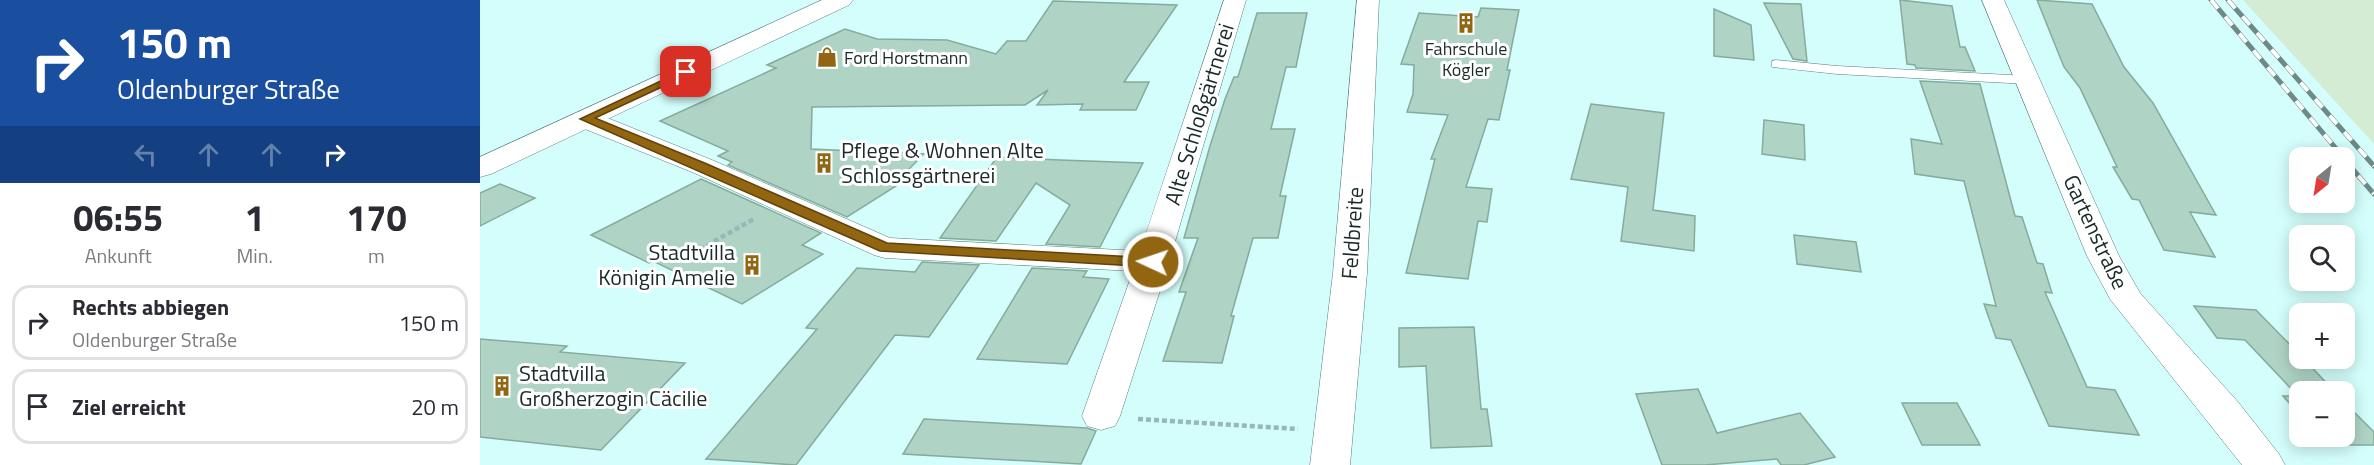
<!DOCTYPE html>
<html lang="de">
<head>
<meta charset="utf-8">
<style>
  :root { --surface:#fff; --page:#f7f7f7; --text:#2b2b33; --muted:#7c7c81; --line:#e1e1e2 }
  body { margin:0; font-family:"Titillium Web",sans-serif; background:var(--page); color:var(--text); height:100vh; display:flex; flex-direction:column; font-size:22px; white-space:nowrap }
  * { box-sizing:border-box; margin:0 }
  p { font-size:20px; color:var(--muted) }
  .icon { flex:none; width:33px; height:33px; fill:none; stroke:currentColor; stroke-width:2; stroke-linecap:round; stroke-linejoin:round }
  .map { position:relative; flex:1; overflow:hidden }
  .side { display:flex; flex-direction:column; background:var(--surface); width:480px }
  .side>* { flex:none }
  .banner { background:#1a4fa0; color:#fff; overflow:hidden }
  .needle { width:39px; rotate:210deg }
  .buttons { position:absolute; left:1809px; top:147px; display:grid; gap:12px }
  .buttons a { display:grid; place-items:center; width:66px; height:66px; border-radius:12px; background:var(--surface); box-shadow:0 3px 15px #0003; font-size:30px }
  .pin { position:absolute; display:grid; place-items:center; width:51px; height:51px; color:#fff; margin:-26px; border-radius:12px; box-shadow:0 3px 9px #0006 }
  .me { position:absolute; width:66px; margin:-33px; rotate:273deg; stroke-linejoin:round; filter:drop-shadow(0 0 4px #0008) }
  .turn { display:flex; align-items:center; gap:21px; height:126px; padding:0 18px; font-size:27px }
  .turn .icon { width:78px; height:78px; stroke-width:2.5 }
  .turn b { display:block; font-size:42px; line-height:51px }
  .lanes { display:flex; align-items:center; height:57px; padding:0 18px; background:#0003; justify-content:center; gap:30px; direction:ltr }
  .lanes .off { opacity:.35 }
  .eta { display:flex; justify-content:space-evenly; align-items:center; height:102px; text-align:center }
  .eta b { font-size:36px; font-weight:700; line-height:42px }
  ul { padding:0; list-style:none }
  li { display:flex; align-items:center; gap:18px; height:75px; margin:0 12px 9px; padding:0 6px; border:3px solid var(--line); border-radius:18px }
  li div { flex:1 }
  li b { display:block; font-size:22px }
  li em { font-style:normal }
  main { display:flex; flex:1; min-height:0 }
  .map>svg:first-child { display:block }
  .green { fill:#d4ecd4 }
  .building { fill:#afd4c5; stroke:#86aa9b; stroke-width:1.5 }
  .lines { fill:none; stroke-linecap:round; stroke-linejoin:round }
  .service-casing { stroke:#567e7c; stroke-width:1 }
  .minor-casing { stroke:#567e7c; stroke-width:1 }
  .tertiary-casing { stroke:#567e7c; stroke-width:1 }
  .path { stroke:#96b8b6; stroke-width:4.5; stroke-dasharray:5 3; stroke-linecap:butt }
  .service { fill:#fff; fill-rule:evenodd }
  .minor { fill:#fff; fill-rule:evenodd }
  .tertiary { fill:#fff; fill-rule:evenodd }
  .rail-casing { stroke:#6d8a88; stroke-width:5 }
  .rail { stroke:#fff; stroke-width:4; stroke-dasharray:11; stroke-linecap:butt }
  .route { fill:#926511; stroke:#5f420b; stroke-width:1.5 }
  .labels { text-anchor:middle; dominant-baseline:central; stroke-width:6; stroke-linejoin:round; paint-order:stroke }
  .far-poi-label { font-size:18px; fill:#1a2a29; stroke:#fff }
  .street-label { font-size:22px; fill:#1a2a29; stroke:#fff }
  .poi-label { font-size:22px; fill:#1a2a29; stroke:#fff; text-anchor:start }
</style>
</head>
<body>
<main>
<section class="side">
<div class="banner">
<div class="turn"><svg class="icon" aria-label="right" viewBox="0 0 24 24"><path d="M7 20v-9h11M14 6l5 5-5 5"/></svg><div><b>150 m</b>Oldenburger Straße</div></div>
<div class="lanes"><svg class="icon off" aria-label="left" viewBox="0 0 24 24"><path d="M17 20v-9H6M10 6l-5 5 5 5"/></svg><svg class="icon off" aria-label="ahead" viewBox="0 0 24 24"><path d="M12 20V5M6 11l6-6 6 6"/></svg><svg class="icon off" aria-label="ahead" viewBox="0 0 24 24"><path d="M12 20V5M6 11l6-6 6 6"/></svg><svg class="icon" aria-label="right" viewBox="0 0 24 24"><path d="M7 20v-9h11M14 6l5 5-5 5"/></svg></div>
</div>
<div class="eta">
<div><b>06:55</b><p>Ankunft</p></div>
<div><b>1</b><p>Min.</p></div>
<div><b>170</b><p>m</p></div>
</div>
<ul>
<li><svg class="icon" aria-label="right" viewBox="0 0 24 24"><path d="M7 20v-9h11M14 6l5 5-5 5"/></svg><div><b>Rechts abbiegen</b><p>Oldenburger Straße</p></div><em>150 m</em></li>
<li><svg class="icon" aria-label="arrive" viewBox="0 0 24 24"><path d="M6 21V4h12l-3 4 3 4H6"/></svg><div><b>Ziel erreicht</b></div><em>20 m</em></li>
</ul>
</section>
<div class="map">
<svg width="1894" height="465" viewBox="0 0 1894 465">
  <rect width="100%" height="100%" fill="#d3fefb"/>
  <polygon class="green" points="1763,0 1894,0 1894,144"/>
  <g class="building">
    <polygon points="1420,0 1472,6 1480,47 1485,47 1495,71 1436,68 1435,65 1427,64"/>
    <polygon points="1557,0 1612,4 1644,67 1673,103 1736,215 1710,212 1735,257 1684,250 1659,200 1652,199 1633,167 1637,167 1600,88 1584,67"/>
    <polygon points="573,1 697,5 644,82 669,82 656,110 600,110 603,104 557,105 568,90 545,105 332,107 331,149 444,154 428,170 435,174 367,217 248,165 252,162 238,156 248,151 180,121 296,68 287,65 365,29 397,39 467,40 516,54 527,41 546,41"/>
    <polygon points="1284,3 1321,4 1327,61 1313,59"/>
    <polygon points="1001,8 1039,10 1027,70 1030,70 1019,120 1008,119 986,187 1012,189 1007,222 998,221 988,279 926,273 955,159 951,159 968,115 927,112 933,94 934,65 921,64 939,13 998,17"/>
    <polygon points="1234,9 1271,25 1274,60 1234,56"/>
    <polygon points="777,13 827,13 816,67 806,67 791,129 815,129 800,196 806,196 798,238 773,238 751,316 754,316 742,363 683,361 706,292 699,292 718,238 704,238 730,146 745,99 754,77 758,77"/>
    <polygon points="1440,81 1500,84 1535,216 1542,217 1557,263 1563,264 1572,293 1565,292 1607,387 1635,390 1659,435 1569,426 1531,340 1516,338 1504,304 1516,306 1484,181 1435,174 1431,139 1462,144"/>
    <polygon points="1111,104 1184,113 1173,210 1215,216 1214,251 1141,241 1148,187 1091,179"/>
    <polygon points="1284,120 1324,125 1325,160 1282,154"/>
    <polygon points="517,157 580,160 663,163 620,247 566,244 590,205 556,183 516,241 460,238"/>
    <polygon points="221,179 341,233 322,245 343,254 262,304 173,261 169,263 111,235"/>
    <polygon points="20,184 55,198 0,226 0,193"/>
    <polygon points="1314,235 1376,242 1381,272 1317,264"/>
    <polygon points="442,262 499,265 449,337 415,335 316,465 226,459 337,329 326,328 377,268 435,272"/>
    <polygon points="552,268 607,271 603,277 629,279 587,364 497,359"/>
    <polygon points="1714,306 1776,310 1820,355 1820,358 1823,358 1855,392 1820,392 1820,415 1803,396 1818,396 1765,340 1737,338"/>
    <polygon points="994,327 1001,409 1007,409 1012,446 951,448 946,366 919,367 919,328"/>
    <polygon points="0,339 87,346 80,352 205,363 121,450 0,437"/>
    <polygon points="1218,389 1237,433 1320,413 1355,457 1324,465 1301,465 1297,459 1225,465 1182,465 1156,394"/>
    <polygon points="1864,402 1894,432 1894,445 1847,445 1839,436 1864,436"/>
    <polygon points="1422,403 1477,403 1500,445 1442,445"/>
    <polygon points="444,419 607,428 616,431 601,464 423,454"/>
  </g>
  <g class="lines">
    <g class="service-casing">
      <polygon id="service" points="1296,60 1357,66 1549,76 1555,80 1549,84 1357,74 1292,67 1292,61"/>
    </g>
    <g class="minor-casing">
      <g id="minor">
        <polygon points="744,0 766,0 689,262 640,416 635,426 621,430 607,426 602,416 653,271 405,258 394,255 212,172 95,125 92,119 95,113 105,111 115,113 232,160 410,238 660,251"/>
        <polygon points="877,0 899,0 887,273 870,465 830,465 853,273"/>
        <polygon points="1502,0 1524,0 1639,256 1660,293 1758,402 1799,454 1805,465 1762,465 1630,299 1607,256"/>
      </g>
    </g>
    <g class="tertiary-casing">
      <polygon id="tertiary" points="342,0 373,0 369,5 11,174 0,177 0,157"/>
    </g>
    <g class="path">
      <polyline points="199,261 274,219"/>
      <polyline points="658,419 818,429"/>
    </g>
    <use href="#service" class="service"/>
    <use href="#minor" class="minor"/>
    <use href="#tertiary" class="tertiary"/>
    <g class="rail-casing">
      <g id="rail">
        <polyline points="1731,0 1864,158"/>
        <polyline points="1748,0 1894,166"/>
        <polyline points="1864,159 1894,194"/>
      </g>
    </g>
    <use href="#rail" class="rail"/>
  </g>
  <polygon class="route" points="206,69 210,70 210,74 115,118 227,164 407,243 673,258 680,262 673,267 400,251 100,119"/>
  <defs>
    <g id="building-bare" transform="scale(1.62)"><path d="M-4-6H4V6H1V3H-1V6H-4ZM-2.5-4.3h1.7v1.8h-1.7ZM.8-4.3h1.7v1.8H.8ZM-2.5-1h1.7V.8h-1.7ZM.8-1h1.7V.8H.8Z" fill="#926511" stroke="#fff" stroke-width="2.5" paint-order="stroke"/></g>
    <g id="shop-bare" transform="scale(1.62)"><path d="M-5-2.5h2.3a2.7 3.5 0 0 1 5.4 0H5L5.5 6h-11ZM-1.5-2.5h3a1.5 2.3 0 0 0-3 0Z" fill="#926511" stroke="#fff" stroke-width="2.5" paint-order="stroke"/></g>
  </defs>
  <g fill-rule="evenodd">
    <use href="#building-bare" x="986" y="23"/>
    <use href="#shop-bare" x="347" y="57"/>
    <use href="#building-bare" x="344" y="163"/>
    <use href="#building-bare" x="272" y="265"/>
    <use href="#building-bare" x="22" y="386"/>
  </g>
  <g class="labels">
    <g class="far-poi-label">
      <text x="986" y="48">Fahrschule<tspan x="986" dy="21">Kögler</tspan></text>
      <text x="364" y="57" text-anchor="start">Ford Horstmann</text>
    </g>
    <g class="street-label">
      <text transform="translate(719 114) rotate(-73)">Alte Schloßgärtnerei</text>
      <text transform="translate(1616 232) rotate(65)">Gartenstraße</text>
      <text transform="translate(872 233) rotate(-86)">Feldbreite</text>
    </g>
    <g class="poi-label">
      <text x="361" y="150">Pflege &amp; Wohnen Alte<tspan x="361" dy="25">Schlossgärtnerei</tspan></text>
      <text x="255" y="252" text-anchor="end">Stadtvilla<tspan x="255" dy="25">Königin Amelie</tspan></text>
      <text x="39" y="373">Stadtvilla<tspan x="39" dy="25">Großherzogin Cäcilie</tspan></text>
    </g>
  </g>
</svg>
<div class="buttons">
<a><svg class="needle" viewBox="-14 -14 28 28"><path d="M0-13l5 13h-10z" fill="#e53935"/><path d="M0 13l5-13h-10z" fill="#7c7c81"/></svg></a>
<a><svg class="icon" aria-label="search" viewBox="0 0 24 24"><circle cx="10" cy="10" r="6"/><path d="M15 15l6 6"/></svg></a>
<a>+</a>
<a>−</a>
</div>
<div class="pin" style="left:206px;top:72px;background:#d93025"><svg class="icon" aria-label="arrive" viewBox="0 0 24 24"><path d="M6 21V4h12l-3 4 3 4H6"/></svg></div>
<svg class="me" style="left:673px;top:262px" viewBox="-20 -20 40 40"><circle r="17" fill="#926511" stroke="#fff" stroke-width="3"/><path d="M0-11L8 9 0 5-8 9z" fill="#fff"/></svg>
</div>
</main>
</body>
</html>
